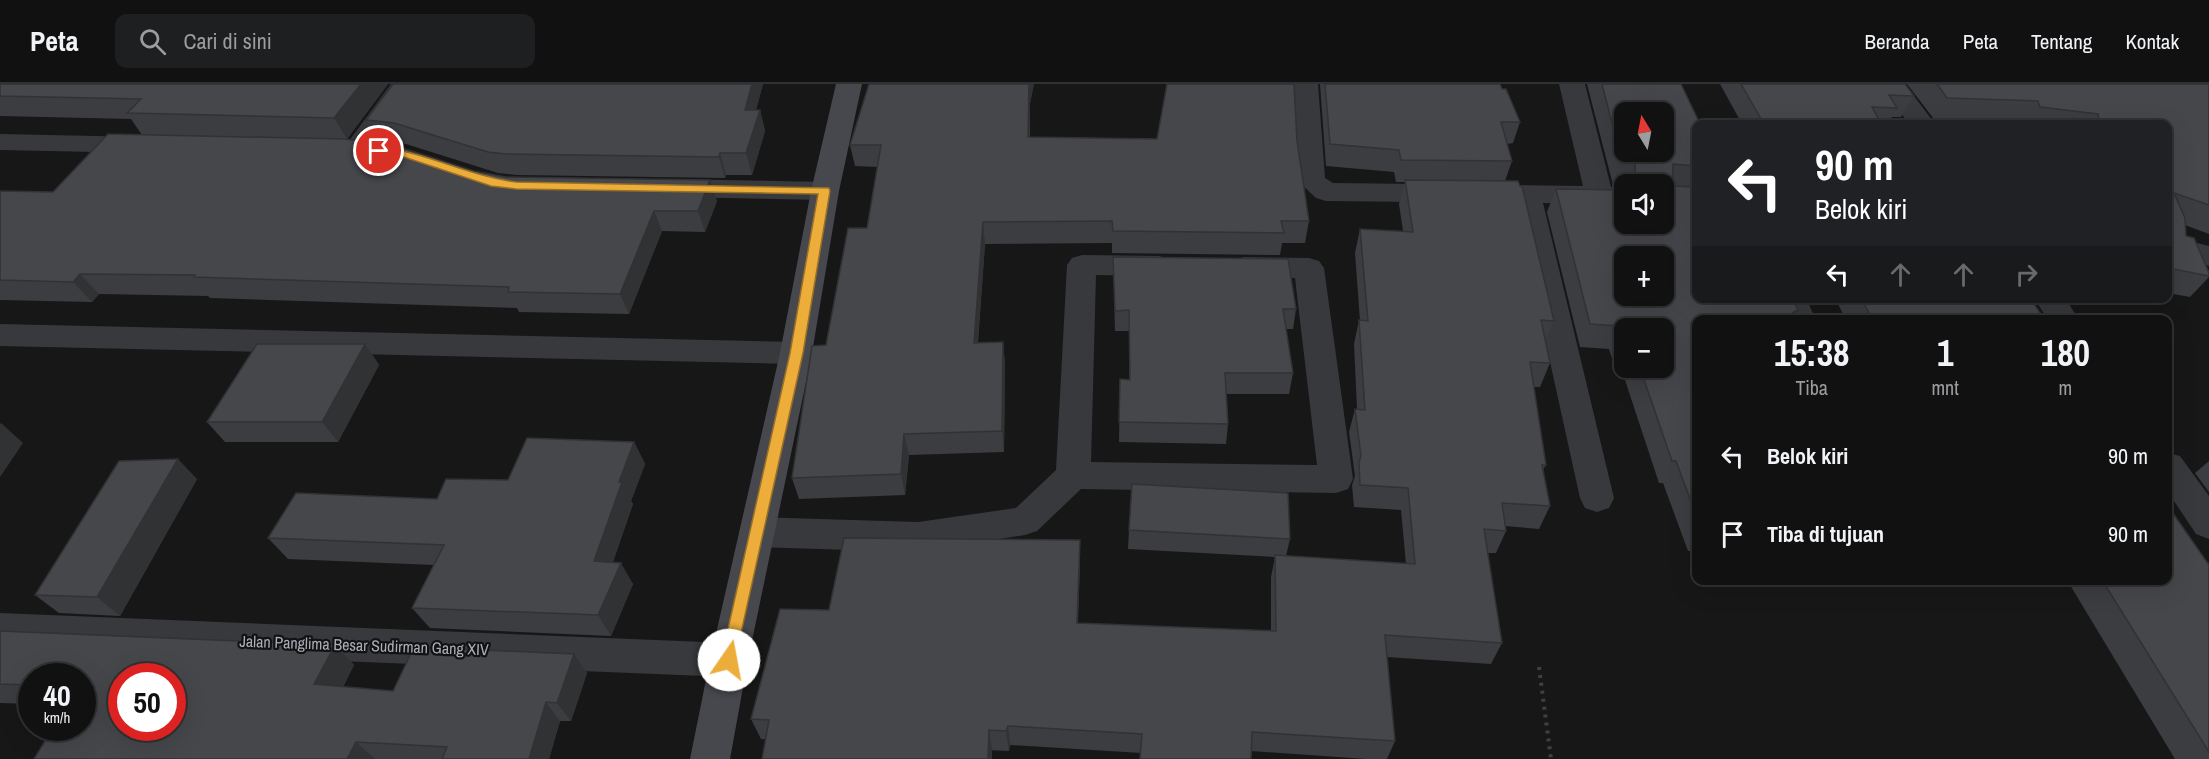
<!DOCTYPE html>
<html lang="id">
<head>
<meta charset="utf-8">
<style>
  :root { --surface:#111112; --page:#1e1f20; --text:#f1f3f6; --muted:#9c9d9f; --line:#303132 }
  body { margin:0; font-family:"Archivo Narrow",sans-serif; background:var(--page); color:var(--text); height:100vh; display:flex; flex-direction:column; font-size:22px; white-space:nowrap }
  * { box-sizing:border-box; margin:0 }
  p { font-size:20px; color:var(--muted) }
  .icon { flex:none; width:33px; height:33px; fill:none; stroke:currentColor; stroke-width:2; stroke-linecap:round; stroke-linejoin:round }
  .map { position:relative; flex:1; overflow:hidden }
  .sheet { position:absolute; left:1692px; top:231px; width:480px; height:270px; display:flex; flex-direction:column; background:var(--surface); border-radius:12px; box-shadow:0 6px 24px #0002,0 0 0 2px var(--line) }
  .sheet>* { flex:none }
  .banner { position:absolute; left:1692px; top:36px; width:480px; height:183px; border-radius:12px; box-shadow:0 6px 24px #0002,0 0 0 2px var(--line); background:#202124; color:#fff; overflow:hidden }
  .needle { width:39px; rotate:350deg }
  .controls { position:absolute; left:1614px; top:18px; display:grid; gap:12px }
  .controls a { display:grid; place-items:center; width:60px; height:60px; border-radius:12px; background:var(--surface); box-shadow:0 6px 24px #0002,0 0 0 2px var(--line); font-size:30px }
  .speed { position:absolute; left:18px; top:579px; display:flex; gap:12px; font-size:30px; font-weight:700; text-align:center }
  .speed>* { display:grid; place-content:center; width:78px; height:78px; border-radius:50%; background:var(--surface); box-shadow:0 6px 24px #0002,0 0 0 2px var(--line); line-height:1 }
  .speed small { font-size:15px; font-weight:400 }
  .speed .limit { border:9px solid #d22; background:#fff; color:#111 }
  .pin { position:absolute; display:grid; place-items:center; width:51px; height:51px; color:#fff; margin:-26px; border:3px solid #fff; border-radius:50%; box-shadow:0 2px 6px #0007 }
  .me { position:absolute; width:66px; margin:-33px; rotate:12deg; stroke-linejoin:round; filter:drop-shadow(0 0 4px #0008) }
  .turn { display:flex; align-items:center; gap:21px; height:126px; padding:0 24px; font-size:27px }
  .turn .icon { width:78px; height:78px; stroke-width:2.5 }
  .turn b { display:block; font-size:42px; line-height:51px }
  .lanes { display:flex; align-items:center; height:57px; padding:0 24px; background:#0003; justify-content:center; gap:30px; direction:ltr }
  .lanes .off { opacity:.35 }
  .eta { display:flex; justify-content:space-evenly; align-items:center; height:102px; text-align:center }
  .eta b { font-size:36px; font-weight:700; line-height:42px }
  ul { padding:0; list-style:none }
  li { display:flex; align-items:center; gap:18px; height:78px; padding:0 24px }
  li div { flex:1 }
  li b { display:block; font-size:22px }
  li em { font-style:normal }
  header { display:flex; align-items:center; gap:36px; box-sizing:border-box; height:84px; padding:0 30px; background:var(--surface); border-bottom:2px solid var(--line) }
  header strong { font-size:28px }
  nav { display:flex; gap:33px; margin-inline-start:auto; font-size:21px }
  .search { width:420px; height:54px; background:var(--page); display:flex; align-items:center; gap:15px; box-sizing:border-box; padding:0 21px; border-radius:12px; color:var(--muted); font-size:22px }
  .map>svg:first-child { display:block }
  .lines { fill:none; stroke-linecap:round; stroke-linejoin:round }
  .path { stroke:#3e4044; stroke-width:4; stroke-dasharray:3 5; stroke-linecap:butt }
  .minor { fill:#38393d; fill-rule:evenodd }
  .secondary { fill:#46484d; fill-rule:evenodd }
  .wall { fill:#3c3d40; fill-rule:evenodd }
  .shaded-wall { fill:#313234 }
  .building { fill:#46474b; stroke:#313234; stroke-width:1.5; fill-rule:evenodd }
  .route { fill:#ecad3a; stroke:#997026; stroke-width:1.5 }
  .labels { text-anchor:middle; dominant-baseline:central; stroke-width:4.5; stroke-linejoin:round; paint-order:stroke }
  .street-label { font-size:16px; fill:#a9aeb8; stroke:#121213 }
</style>
</head>
<body>
<header>
<strong>Peta</strong>
<div class="search"><svg class="icon" aria-label="search" viewBox="0 0 24 24"><circle cx="10" cy="10" r="6"/><path d="M15 15l6 6"/></svg>Cari di sini</div>
<nav><a>Beranda</a><a>Peta</a><a>Tentang</a><a>Kontak</a></nav>
</header>
<div class="map">
<svg width="2209" height="675" viewBox="0 0 2209 675">
  <rect width="100%" height="100%" fill="#171718"/>
  <g class="lines">
    <polyline class="path" points="1539,583 1551,675"/>
    <g class="minor">
      <polygon points="391,0 417,0 365,71 356,73 347,71 343,65"/>
      <polygon points="1292,0 1318,0 1325,94 1333,99 1583,102 1559,0 1585,0 1611,103 1624,103 1624,121 1543,119 1614,414 1609,424 1597,428 1585,424 1580,414 1515,119 1326,117 1316,114 1298,97"/>
      <polygon points="1879,0 1905,0 1935,40 1909,40"/>
      <polygon points="0,50 144,53 153,55 157,61 153,67 144,69 0,66"/>
      <polygon points="667,95 825,98 835,101 839,107 835,113 825,116 667,113 657,110 653,104 657,98"/>
      <polygon points="2168,152 2209,162 2209,182 2168,172"/>
      <polygon points="1082,171 1159,172 1169,175 1174,182 1169,189 1159,192 1096,191 1091,378 1317,381 1295,194 1244,193 1234,190 1229,183 1234,176 1244,173 1309,174 1319,177 1324,184 1353,395 1348,405 1336,409 1081,405 1037,447 1025,451 918,468 757,463 744,458 739,448 744,438 757,433 918,438 1016,424 1056,386 1067,181 1072,174"/>
      <polygon points="1776,214 1806,214 1816,236 1785,236"/>
      <polygon points="2034,214 2065,214 2079,236 2048,236"/>
      <polygon points="0,240 796,258 807,261 812,269 807,277 796,280 0,262"/>
      <polygon points="2168,369 2180,372 2209,412 2209,455 2196,450 2168,408"/>
      <polygon points="0,529 729,559 743,564 748,576 743,588 729,593 0,563"/>
    </g>
    <polygon class="secondary" points="836,0 862,0 839,107 812,269 748,576 730,675 690,675 710,576 780,269 811,107"/>
  </g>
  <g class="wall">
    <polygon points="0,0 388,0 347,55 142,51 131,35 0,32"/>
    <polygon points="763,0 756,26 760,26 765,47 752,91 726,91 725,94 516,91 498,89 406,60 378,57 366,36"/>
    <polygon points="869,0 1034,0 1030,19 1030,53 1297,57 1309,137 1305,159 1282,159 1280,171 1112,169 1112,159 985,160 978,259 1003,258 1005,280 1004,368 909,371 905,411 799,415 792,394 826,261 867,144 878,83 855,82 850,61"/>
    <polygon points="1320,0 1500,0 1520,38 1513,59 1507,60 1512,77 1505,97 1554,237 1545,257 1550,279 1540,303 1534,303 1546,381 1543,386 1550,422 1539,445 1505,442 1506,447 1496,469 1488,469 1502,559 1491,580 1387,573 1395,657 1387,675 1366,675 1251,667 1141,669 1010,661 1009,667 761,655 751,635 829,526 1080,456 1080,478 1078,539 1271,547 1271,493 1275,473 1128,465 1129,446 1290,455 1286,472 1406,480 1401,426 1354,423 1352,401 1355,392 1349,348 1355,325 1357,325 1354,260 1359,236 1360,237 1355,169 1360,145 1403,147 1399,120 1405,98 1396,98 1394,88 1326,82"/>
    <path d="M1587 0H1681L1696 40V467H1688L1663 399H1659L1624 293H1618L1609 265 1580 263 1547 128 1556 105 1617 106 1619 101H1613ZM1624 244 1664 284H1624Z"/>
    <polygon points="1720,0 1905,0 1914,12 1901,33 1892,33 1887,40 1742,40"/>
    <polygon points="1907,0 2209,0 2209,150 2185,141 2186,152 2209,189 2209,193 2190,213 2168,209 2168,40 2024,40 2023,39 1934,35"/>
    <polygon points="474,87 506,93 717,117 705,148 662,147 629,230 519,228 517,224 210,214 208,212 99,210 92,218 0,216 0,107 53,108"/>
    <polygon points="1113,173 1296,225 1293,245 1286,245 1293,289 1289,310 1226,310 1228,340 1226,360 1119,358 1120,295 1129,296 1129,247 1115,247"/>
    <polygon points="1835,214 2030,214 2045,236 1846,236"/>
    <polygon points="365,260 379,281 338,358 225,358 207,338"/>
    <polygon points="634,358 645,380 631,417 633,420 613,478 633,500 611,552 430,544 412,524 434,481 288,475 268,454 437,415 508,396"/>
    <polygon points="2209,377 2209,408 2195,389"/>
    <polygon points="197,395 120,532 59,529 35,511"/>
    <polygon points="2209,481 2209,675 2175,675 2067,496 2168,496"/>
    <polygon points="0,547 335,561 354,581 343,603 393,607 574,570 587,589 571,637 560,637 549,675 34,675 82,644 82,592 32,592 32,620 0,619"/>
  </g>
  <g class="shaded-wall">
    <polygon points="361,0 388,0 347,55 334,34"/>
    <polygon points="752,0 763,0 750,47 745,26"/>
    <polygon points="1029,0 1034,0 1030,19 1029,75 1028,53"/>
    <polygon points="760,26 765,47 752,91 746,69"/>
    <polygon points="720,69 726,91 725,94 719,73"/>
    <polygon points="710,96 717,117 705,148 698,127"/>
    <polygon points="654,127 662,147 629,230 620,210"/>
    <polygon points="983,138 985,160 976,281 974,259"/>
    <polygon points="80,190 99,210 92,218 73,198"/>
    <polygon points="1003,258 1005,280 1004,368 1002,347"/>
    <polygon points="365,260 379,281 338,358 322,338"/>
    <polygon points="1,339 23,359 0,393 0,340"/>
    <polygon points="904,350 909,371 905,411 901,390"/>
    <polygon points="634,358 645,380 631,417 633,420 606,498 594,477 619,398"/>
    <polygon points="178,375 197,395 120,532 97,513"/>
    <polygon points="1080,456 1080,478 1077,560 1077,539"/>
    <polygon points="621,479 633,500 611,552 598,531"/>
    <polygon points="335,561 354,581 334,619 314,600"/>
    <polygon points="574,570 587,589 571,637 557,619"/>
    <polygon points="546,618 560,637 549,675 529,675"/>
    <polygon points="1008,642 1010,661 1009,667 1006,647"/>
    <polygon points="989,646 992,666 992,675 988,675"/>
    <polygon points="356,658 375,675 347,675"/>
  </g>
  <g class="building">
    <polygon points="0,0 361,0 334,34 127,29 141,15 0,12"/>
    <polygon points="393,0 752,0 745,26 760,26 746,69 720,69 719,73 506,70 488,68 394,39 366,36"/>
    <polygon points="869,0 1029,0 1028,53 1157,55 1167,0 1294,0 1297,57 1309,137 1281,137 1284,149 1113,147 1112,137 983,138 974,259 1003,258 1002,347 904,350 901,390 792,394 812,262 826,261 848,144 867,144 881,61 850,61"/>
    <polygon points="1325,0 1500,0 1502,5 1506,5 1520,38 1501,38 1512,77 1401,76 1399,66 1330,60"/>
    <path d="M1602 0H1681L1700 40H1696V82L1673 80V102L1696 103V214H1792L1798 226 1792 229 1795 236H1696V431L1676 377H1672L1640 284H1664V244H1624V257L1619 242 1590 240 1556 105 1621 106 1619 100H1634L1636 98 1635 78H1622ZM1624 28H1664V68H1624ZM1624 100H1664V140H1624ZM1624 172H1664V212H1624Z"/>
    <polygon points="1741,0 1905,0 1914,12 1889,11 1897,24 1872,23 1881,40 1764,40"/>
    <polygon points="1937,0 2209,0 2209,121 2174,109 2185,134 2186,152 2194,154 2209,189 2209,192 2168,184 2168,40 2100,40 2098,30 2040,23 2038,17 1947,14"/>
    <polygon points="108,50 344,55 390,60 474,87 506,93 710,96 698,127 654,127 620,210 508,208 509,203 194,193 195,191 80,190 73,198 0,196 0,107 53,108"/>
    <polygon points="1405,96 1518,97 1520,102 1522,102 1554,237 1541,236 1550,279 1530,278 1546,381 1542,381 1550,422 1502,419 1506,447 1484,445 1502,559 1385,551 1395,657 1252,648 1251,675 1140,675 1142,650 1008,642 1006,647 989,646 988,675 762,675 769,636 751,635 780,525 829,526 844,454 1080,456 1077,539 1276,547 1275,471 1415,480 1408,404 1360,401 1359,378 1361,372 1355,325 1365,326 1359,236 1368,237 1360,145 1413,148"/>
    <polygon points="1113,173 1288,175 1296,225 1283,225 1293,289 1225,289 1228,340 1119,338 1120,295 1130,296 1129,226 1115,227"/>
    <polygon points="1861,214 2030,214 2045,236 1873,236"/>
    <polygon points="257,260 365,260 322,338 207,338"/>
    <polygon points="527,354 634,358 619,398 622,398 594,477 621,479 598,531 412,524 444,461 268,454 296,409 437,415 446,395 508,396"/>
    <polygon points="178,375 97,513 35,511 119,377"/>
    <polygon points="1132,400 1288,409 1290,455 1129,446"/>
    <polygon points="2168,422 2209,481 2209,668 2102,496 2168,496"/>
    <path d="M0 547 335 561 314 600 393 607 414 563 574 570 557 619 546 618 529 675H442L447 663 356 658 347 675H34L53 644H82V592H32V601L0 600ZM122 592H172V644H122Z"/>
  </g>
  <path class="route" d="M379 63C426 68 469 92 516 98L829 104 830 107 803 269 734 581 729 583 723 581 721 576 790 269 818 110 516 105 491 102 404 73 375 69 373 67Z"/>
  <g class="labels">
    <g class="street-label">
      <text transform="translate(364 561) rotate(2)">Jalan Panglima Besar Sudirman Gang XIV</text>
    </g>
  </g>
</svg>
<div class="controls">
<a><svg class="needle" viewBox="-14 -14 28 28"><path d="M0-13l5 13h-10z" fill="#e53935"/><path d="M0 13l5-13h-10z" fill="#9c9d9f"/></svg></a>
<a><svg class="icon" aria-label="sound" viewBox="0 0 24 24"><path d="M4 9h4l5-4v14l-5-4H4zM17 9q2 3 0 6"/></svg></a>
<a>+</a>
<a>−</a>
</div>
<div class="speed"><div>40<small>km/h</small></div><div class="limit">50</div></div>
<div class="pin" style="left:379px;top:67px;background:#d93025"><svg class="icon" aria-label="arrive" viewBox="0 0 24 24"><path d="M6 21V4h12l-3 4 3 4H6"/></svg></div>
<svg class="me" style="left:729px;top:576px" viewBox="-20 -20 40 40"><circle r="19" fill="#fff"/><path d="M0-13L10 11 0 6-10 11z" fill="#ecad3a"/></svg>
<div class="banner">
<div class="turn"><svg class="icon" aria-label="left" viewBox="0 0 24 24"><path d="M17 20v-9H6M10 6l-5 5 5 5"/></svg><div><b>90 m</b>Belok kiri</div></div>
<div class="lanes"><svg class="icon" aria-label="left" viewBox="0 0 24 24"><path d="M17 20v-9H6M10 6l-5 5 5 5"/></svg><svg class="icon off" aria-label="ahead" viewBox="0 0 24 24"><path d="M12 20V5M6 11l6-6 6 6"/></svg><svg class="icon off" aria-label="ahead" viewBox="0 0 24 24"><path d="M12 20V5M6 11l6-6 6 6"/></svg><svg class="icon off" aria-label="right" viewBox="0 0 24 24"><path d="M7 20v-9h11M14 6l5 5-5 5"/></svg></div>
</div>
<section class="sheet">
<div class="eta">
<div><b>15:38</b><p>Tiba</p></div>
<div><b>1</b><p>mnt</p></div>
<div><b>180</b><p>m</p></div>
</div>
<ul>
<li><svg class="icon" aria-label="left" viewBox="0 0 24 24"><path d="M17 20v-9H6M10 6l-5 5 5 5"/></svg><div><b>Belok kiri</b></div><em>90 m</em></li>
<li><svg class="icon" aria-label="arrive" viewBox="0 0 24 24"><path d="M6 21V4h12l-3 4 3 4H6"/></svg><div><b>Tiba di tujuan</b></div><em>90 m</em></li>
</ul>
</section>
</div>
</body>
</html>
